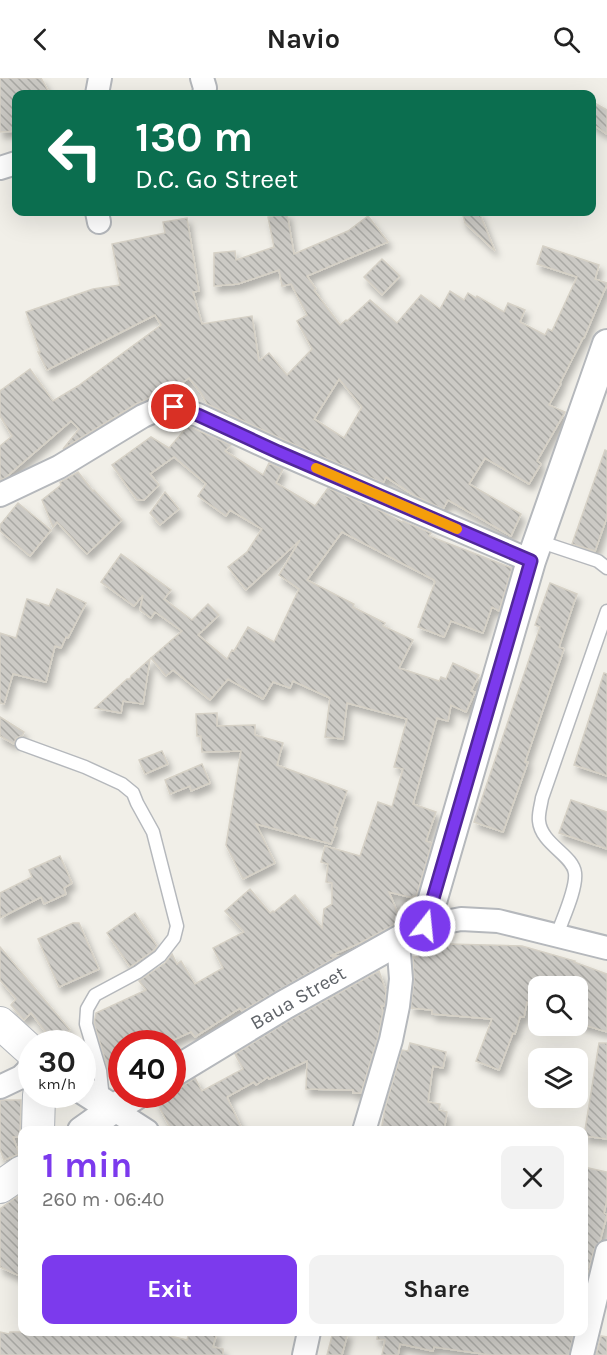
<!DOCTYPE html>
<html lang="en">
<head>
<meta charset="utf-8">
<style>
  :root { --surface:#fff; --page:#f2f2f2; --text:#222; --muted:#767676; --accent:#7c3aed }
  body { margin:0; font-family:Karla,sans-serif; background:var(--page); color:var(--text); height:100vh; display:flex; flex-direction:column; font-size:22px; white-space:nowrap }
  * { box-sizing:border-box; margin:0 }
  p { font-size:20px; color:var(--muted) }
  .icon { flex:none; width:33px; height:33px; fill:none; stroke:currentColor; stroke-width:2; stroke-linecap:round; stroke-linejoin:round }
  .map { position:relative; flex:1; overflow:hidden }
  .panel { position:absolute; left:18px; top:1048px; width:570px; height:210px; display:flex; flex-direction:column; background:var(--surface); border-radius:12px; box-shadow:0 6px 24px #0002 }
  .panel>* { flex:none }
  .banner { position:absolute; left:12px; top:12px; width:584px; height:126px; border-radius:12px; box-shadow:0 6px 24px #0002; background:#0b6e4f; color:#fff; overflow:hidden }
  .fabs { position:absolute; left:528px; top:898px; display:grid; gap:12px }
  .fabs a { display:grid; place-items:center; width:60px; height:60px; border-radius:12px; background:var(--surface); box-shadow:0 6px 24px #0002; font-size:30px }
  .speed { position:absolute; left:18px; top:952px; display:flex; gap:12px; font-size:30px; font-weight:700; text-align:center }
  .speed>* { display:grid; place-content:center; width:78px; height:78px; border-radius:50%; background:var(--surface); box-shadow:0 6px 24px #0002; line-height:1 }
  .speed small { font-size:15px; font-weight:400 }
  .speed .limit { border:9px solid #d22; background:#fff; color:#111 }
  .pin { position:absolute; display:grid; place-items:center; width:51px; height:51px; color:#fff; margin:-26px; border:3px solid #fff; border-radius:50%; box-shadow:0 2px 6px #0007 }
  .me { position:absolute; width:66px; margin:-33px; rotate:16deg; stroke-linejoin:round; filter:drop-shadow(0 0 4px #0008) }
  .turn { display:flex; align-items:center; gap:21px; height:126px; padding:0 24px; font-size:27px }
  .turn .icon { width:78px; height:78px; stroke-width:2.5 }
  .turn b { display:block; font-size:42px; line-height:51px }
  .round { display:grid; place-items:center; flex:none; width:63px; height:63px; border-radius:12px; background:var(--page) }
  .head { display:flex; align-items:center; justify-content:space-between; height:102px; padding:0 24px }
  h1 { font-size:36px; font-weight:700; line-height:45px; color:var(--accent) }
  .primary-button { display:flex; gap:12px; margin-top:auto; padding:12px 24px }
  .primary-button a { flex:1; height:69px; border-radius:12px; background:var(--accent); color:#fff; font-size:24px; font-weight:700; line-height:69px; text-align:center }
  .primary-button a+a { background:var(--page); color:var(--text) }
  header { display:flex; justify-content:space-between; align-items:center; height:78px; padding:0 24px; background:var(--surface); font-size:27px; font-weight:700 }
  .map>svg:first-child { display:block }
  .building { fill:url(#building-back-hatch); stroke:#d6d1c6; stroke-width:1.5; fill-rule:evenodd; filter:url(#shadow) }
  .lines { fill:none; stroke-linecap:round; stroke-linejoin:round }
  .service-casing { stroke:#b5b8bc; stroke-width:15 }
  .minor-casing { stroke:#b5b8bc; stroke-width:26 }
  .tertiary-casing { stroke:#b5b8bc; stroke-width:32 }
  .secondary-casing { stroke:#b6babf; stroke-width:34 }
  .service { stroke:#fff; stroke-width:12 }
  .minor { stroke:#fff; stroke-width:22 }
  .tertiary { stroke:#fff; stroke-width:28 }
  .secondary { stroke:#fff; stroke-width:32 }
  .route-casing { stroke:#51269a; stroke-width:15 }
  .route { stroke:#7c3aed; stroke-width:10 }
  .slow { stroke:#f59e0b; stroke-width:10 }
  .labels { text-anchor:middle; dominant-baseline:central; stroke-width:5; stroke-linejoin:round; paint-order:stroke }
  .street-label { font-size:20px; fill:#5f6368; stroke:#fff }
</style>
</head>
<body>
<header><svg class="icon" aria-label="back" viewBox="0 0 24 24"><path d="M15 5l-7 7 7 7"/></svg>Navio<svg class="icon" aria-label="search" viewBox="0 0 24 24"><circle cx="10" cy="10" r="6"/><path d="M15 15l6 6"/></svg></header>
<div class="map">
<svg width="607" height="1277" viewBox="0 0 607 1277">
  <defs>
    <pattern id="building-back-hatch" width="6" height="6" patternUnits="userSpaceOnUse" patternTransform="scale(1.5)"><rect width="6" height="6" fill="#cccac5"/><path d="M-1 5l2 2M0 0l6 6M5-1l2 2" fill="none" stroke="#a9a8a4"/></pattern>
    <filter id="shadow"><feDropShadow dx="3.5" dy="6" stdDeviation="3" flood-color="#0004"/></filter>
  </defs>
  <rect width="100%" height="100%" fill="#f1efe8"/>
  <g class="building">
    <polygon points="0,0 41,0 50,16 16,16 16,53 0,54"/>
    <polygon points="591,23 607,32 607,56 591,45"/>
    <polygon points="462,134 479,134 495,173 465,145"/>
    <path d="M287 135 294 176 348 153 368 138 388 164 307 198 316 211 314 212 340 247 346 242 347 243 370 222 397 245 421 217 440 231 450 213 464 222 468 215 476 220 477 218 504 234 508 225 525 232 520 244 545 257 548 251 552 253 577 199 537 186 543 168 599 187 595 201 607 205V206L584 260H583L560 305 561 306 549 327 565 334 537 383 541 386 529 406 485 380 469 406 521 436 511 458 448 422 443 431 415 418 386 399 383 405 284 362 207 326 201 315 189 300 166 316 159 317 157 314 146 322 136 326 63 371 79 351 71 343 5 400 0 402V368L12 358 0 338V313L30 291 53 323 78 308 161 247 155 237 47 292 38 274H40L26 234 93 211 120 207 112 166 165 155 163 144 187 140 199 213 193 214 202 246 252 238 259 283 269 275 287 297 312 271 297 243 307 237 291 206 282 208 279 192 238 206 214 208V175L235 173 236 182 274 169 268 139ZM339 301 362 329 344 360 314 341Z"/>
    <polygon points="382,181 400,198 382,217 364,199"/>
    <polygon points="188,348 231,367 225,373 263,397 269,385 283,391 276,405 315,428 328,410 381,433 402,444 403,443 431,455 429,458 512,490 499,533 492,529 483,555 451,543 444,559 418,549 435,504 434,503 434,502 342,454 307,502 354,526 353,529 385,545 383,548 413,562 399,590 439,603 441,599 446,601 453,585 479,597 471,613 475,614 466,634 451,627 448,643 437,640 413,726 436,734 426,763 432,765 416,819 413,818 413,820 389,814 401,843 360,865 330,878 338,878 242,933 240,930 195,959 191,954 164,966 122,966 122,985 108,991 94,945 96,935 146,912 139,903 165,885 172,876 177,886 181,883 195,906 223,890 213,870 244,854 225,833 250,811 270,835 273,833 274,834 295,817 322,850 324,831 332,826 332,805 326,804 328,786 321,784 325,768 360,778 378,724 392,729 403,691 394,689 407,641 347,625 343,661 325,659 330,620 293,603 290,610 273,604 263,621 228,601 210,622 173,592 166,598 151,580 182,553 155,534 151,540 140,532 143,517 134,528 101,504 121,476 171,512 164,521 192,542 208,526 219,537 198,557 227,581 232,572 234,573 248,549 274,564 299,511 279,497 300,462 246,512 228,489 247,474 262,451 230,432 226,438 198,418 206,406 174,379 150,396 159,407 144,422 137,422 112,387 151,359 169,370"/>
    <polygon points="605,372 607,373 607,439 595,473 572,466"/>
    <polygon points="78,394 93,413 94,412 122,442 87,476 57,444 53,449 42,422 61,407 60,404"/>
    <polygon points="165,414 179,431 160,447 150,435"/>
    <polygon points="18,425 51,452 30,478 0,453 0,447"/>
    <polygon points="550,505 577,516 559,569 564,571 525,684 528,684 503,754 474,744 540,549 535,547"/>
    <polygon points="57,511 86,525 68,560 66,559 61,570 55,568 46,604 13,596 4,626 0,625 0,555 16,560 27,521 49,528"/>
    <polygon points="150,581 143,626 123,623 121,635 95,630 127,601 130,601 131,598"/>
    <polygon points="604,595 607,596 607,698 574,687"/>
    <polygon points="217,635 217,648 255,647 255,657 283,665 277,687 347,713 334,749 337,750 331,766 256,746 275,785 243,801 226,767 241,673 202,674 201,658 197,658 196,636"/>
    <polygon points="0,639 24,654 22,658 16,660 14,666 0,658"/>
    <polygon points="162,673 168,686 145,696 139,682"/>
    <polygon points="202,686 210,705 191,713 190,708 170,716 165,702"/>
    <polygon points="571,722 607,734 607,771 559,755"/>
    <polygon points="60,778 72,805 64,810 66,816 44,826 41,819 0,840 0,815 32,799 29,792"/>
    <polygon points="135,835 157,868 154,872 130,889 107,855"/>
    <polygon points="73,845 79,845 99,891 59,909 38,861"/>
    <polygon points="448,866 522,868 575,883 574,884 607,896 607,954 578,945 578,909 538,909 538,928 527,924 524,939 520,939 515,956 513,955 499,992 476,983 492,941 432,936 432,932 411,930 414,902 413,879 417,879 417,871 423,868 448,868"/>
    <polygon points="0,869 70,952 54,965 31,935 24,942 11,927 16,921 0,902"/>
    <polygon points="379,893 386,913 385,926 384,928 381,928 383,934 378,959 361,1015 353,1015 353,1012 306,1011 307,983 269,1001 268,999 256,1007 254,1004 227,1019 243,1053 172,1053 156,1023 167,1017 172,1017 172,1011 181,1009 195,1000 202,1013 243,991 235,976 292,941"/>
    <polygon points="410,965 446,974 443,990 433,988 428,1024 440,1026 439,1032 447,1034 444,1053 381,1053 385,1030 402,972 408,973"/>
    <polygon points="599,965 607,965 607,1061 584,1058"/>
    <polygon points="0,1022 21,1022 20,1053 21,1059 13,1059 19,1076 4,1082 0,1071"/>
    <polygon points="584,1089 607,1094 607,1122 604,1135 607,1137 600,1163 594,1171 586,1204 584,1204"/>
    <polygon points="22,1115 22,1199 0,1189 0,1131"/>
    <polygon points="0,1254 9,1256 10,1254 154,1254 187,1262 189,1254 217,1254 213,1269 223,1271 223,1277 0,1277"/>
    <polygon points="333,1254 348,1254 342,1277 327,1277"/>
    <polygon points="378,1254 574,1254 569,1277 490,1277 434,1269 433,1273 400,1266 398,1277 382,1277 385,1262 377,1261"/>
    <polygon points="601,1258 607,1259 607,1277 596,1277"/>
  </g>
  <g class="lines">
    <g class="service-casing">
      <g id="service">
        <polyline points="538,463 598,483 607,490"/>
        <polyline points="22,666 85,689 122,706 133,715 137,725 153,754 177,848 174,860 160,878 138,894 95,917 87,931 86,946 100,993 103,1021"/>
        <path d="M557 857C562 842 577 811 575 795 573 777 541 766 539 743 538 736 541 727 542 720L607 533"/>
      </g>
    </g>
    <g class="minor-casing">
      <g id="minor">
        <polyline points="202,0 205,10 204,16"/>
        <polyline points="97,16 100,0"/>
        <polyline points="0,90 16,85"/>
        <polyline points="97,134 99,144"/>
        <polyline points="0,417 59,389 143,338 161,330 174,329 198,337 278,374 531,483"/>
        <polyline points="425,848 461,841 498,843 607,870"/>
        <polyline points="0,1009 21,999 32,988"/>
        <polyline points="113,1031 147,1053"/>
        <polyline points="364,1053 391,962 398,928 401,901 398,863"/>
        <polyline points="304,1277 309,1254"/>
        <polyline points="582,1277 607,1174"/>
      </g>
    </g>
    <g class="tertiary-casing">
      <g id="tertiary">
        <polyline points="172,995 284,927 425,848 531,483 607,266"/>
        <polyline points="82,1011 113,1031"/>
        <polyline points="82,1053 113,1031 136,1017"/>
      </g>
    </g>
    <g class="secondary-casing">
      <g id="secondary">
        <polyline points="0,945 32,974"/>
        <polyline points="38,1053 39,1017"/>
        <polyline points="0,1109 22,1094"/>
      </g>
    </g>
    <use href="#service" class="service"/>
    <use href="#minor" class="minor"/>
    <use href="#tertiary" class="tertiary"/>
    <use href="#secondary" class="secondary"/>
  </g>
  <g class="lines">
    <g class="route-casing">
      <polyline id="route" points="174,329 198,337 278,374 531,483 425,848"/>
    </g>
    <use href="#route" class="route"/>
    <polyline class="slow" points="316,390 457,451"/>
  </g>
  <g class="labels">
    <g class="street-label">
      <text transform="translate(298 920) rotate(-30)">Baua Street</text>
    </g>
  </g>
</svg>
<div class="fabs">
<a><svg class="icon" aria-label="search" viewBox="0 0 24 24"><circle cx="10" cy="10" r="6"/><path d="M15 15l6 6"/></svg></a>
<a><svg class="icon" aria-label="layers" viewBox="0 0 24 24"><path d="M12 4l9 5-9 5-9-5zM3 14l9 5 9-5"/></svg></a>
</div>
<div class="speed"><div>30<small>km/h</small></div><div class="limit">40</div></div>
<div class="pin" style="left:174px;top:329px;background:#d93025"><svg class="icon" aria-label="arrive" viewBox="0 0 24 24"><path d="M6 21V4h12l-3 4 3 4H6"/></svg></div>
<svg class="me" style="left:425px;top:848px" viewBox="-20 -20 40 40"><circle r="17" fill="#7c3aed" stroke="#fff" stroke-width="3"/><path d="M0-11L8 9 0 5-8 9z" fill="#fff"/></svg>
<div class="banner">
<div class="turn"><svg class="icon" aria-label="left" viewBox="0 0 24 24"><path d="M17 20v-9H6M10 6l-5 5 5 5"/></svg><div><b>130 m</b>D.C. Go Street</div></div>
</div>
<section class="panel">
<div class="head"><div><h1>1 min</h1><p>260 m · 06:40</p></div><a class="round"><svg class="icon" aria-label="close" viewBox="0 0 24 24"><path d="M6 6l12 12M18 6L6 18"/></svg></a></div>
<div class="primary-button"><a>Exit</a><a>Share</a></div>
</section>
</div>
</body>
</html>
